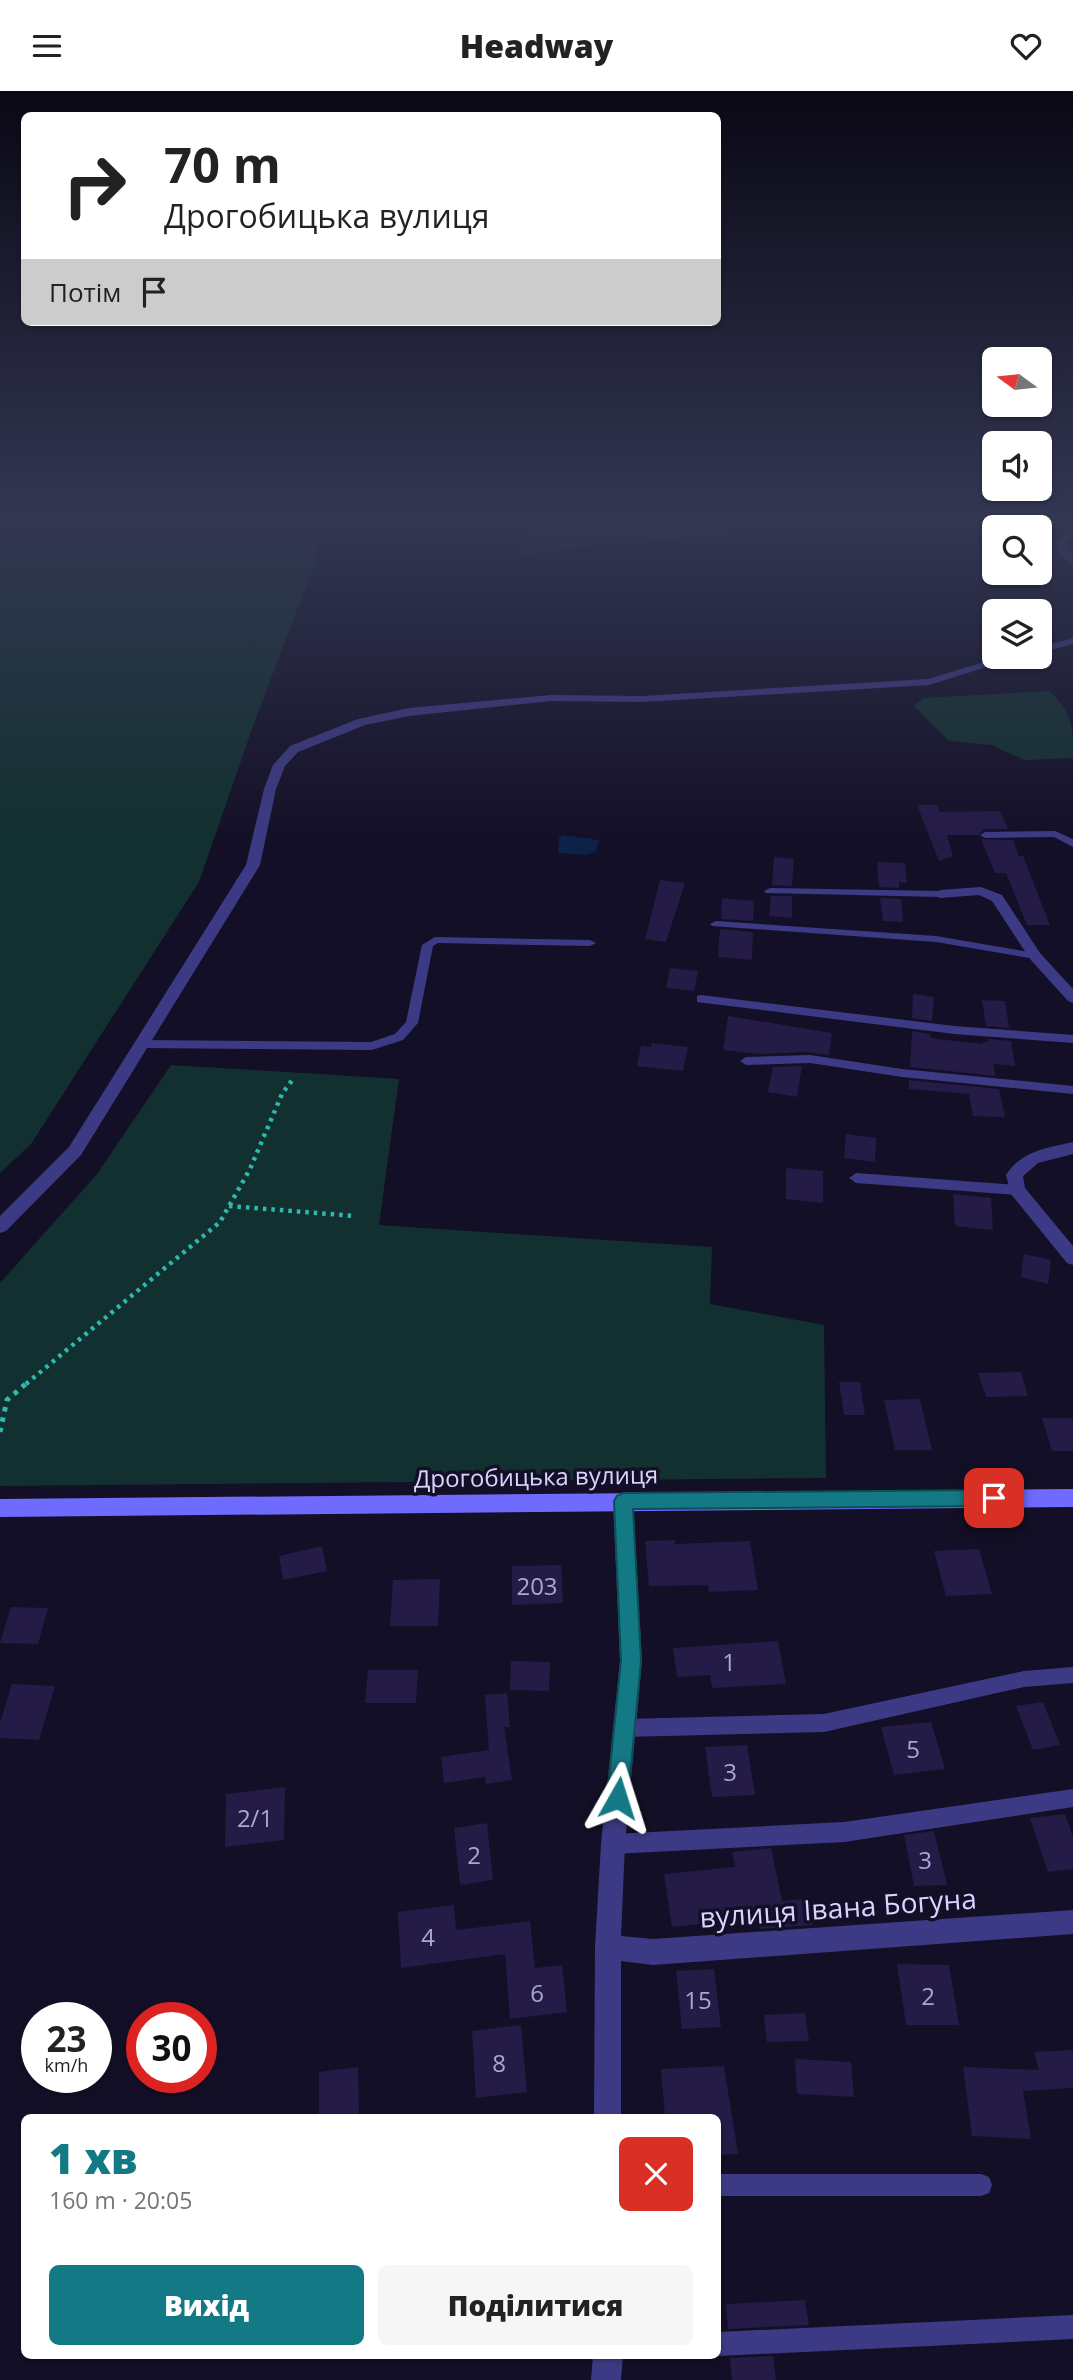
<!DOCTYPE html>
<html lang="uk">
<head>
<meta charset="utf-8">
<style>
  :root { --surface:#fff; --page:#f6f6f6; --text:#222; --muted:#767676; --accent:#137a85 }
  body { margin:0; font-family:"Open Sans",sans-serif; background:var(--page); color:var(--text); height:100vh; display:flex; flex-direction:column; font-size:26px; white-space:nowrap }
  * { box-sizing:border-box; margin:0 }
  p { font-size:23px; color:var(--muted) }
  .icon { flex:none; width:38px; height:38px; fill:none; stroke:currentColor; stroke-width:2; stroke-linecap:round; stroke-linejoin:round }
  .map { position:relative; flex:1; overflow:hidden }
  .panel { position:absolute; left:21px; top:2023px; width:700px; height:245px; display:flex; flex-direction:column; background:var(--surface); border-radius:10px; box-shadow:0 2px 5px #0004 }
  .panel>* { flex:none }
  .hud { position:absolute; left:21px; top:21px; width:700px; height:214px; border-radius:10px; box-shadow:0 2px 5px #0004; background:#fff; color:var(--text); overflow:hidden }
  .needle { width:46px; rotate:285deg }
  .buttons { position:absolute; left:982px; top:256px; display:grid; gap:14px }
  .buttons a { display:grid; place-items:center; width:70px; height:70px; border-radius:10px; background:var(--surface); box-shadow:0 2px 5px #0004; font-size:35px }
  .speed { position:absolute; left:21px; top:1911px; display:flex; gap:14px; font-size:35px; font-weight:700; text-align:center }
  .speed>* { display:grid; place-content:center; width:91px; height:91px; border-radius:50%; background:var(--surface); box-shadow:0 2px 5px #0004; line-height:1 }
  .speed small { font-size:18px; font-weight:400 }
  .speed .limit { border:10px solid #d22; background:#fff; color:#111 }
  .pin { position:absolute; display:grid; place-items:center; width:60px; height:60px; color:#fff; margin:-30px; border-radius:14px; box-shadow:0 4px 10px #0006 }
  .me { position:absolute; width:77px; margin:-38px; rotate:6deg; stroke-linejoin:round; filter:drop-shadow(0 0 5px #0008) }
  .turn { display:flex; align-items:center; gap:24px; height:147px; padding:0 28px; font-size:32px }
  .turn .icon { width:91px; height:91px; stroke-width:2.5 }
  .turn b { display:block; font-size:49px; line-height:60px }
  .then { display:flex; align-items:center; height:66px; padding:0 28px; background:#0003; gap:14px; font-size:26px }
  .round { display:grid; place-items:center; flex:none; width:74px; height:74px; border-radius:10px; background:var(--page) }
  .head { display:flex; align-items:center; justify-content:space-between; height:119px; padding:0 28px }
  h1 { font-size:42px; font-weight:800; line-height:52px; color:var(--accent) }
  .button { display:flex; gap:14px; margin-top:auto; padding:14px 28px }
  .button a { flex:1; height:80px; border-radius:10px; background:var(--accent); color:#fff; font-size:28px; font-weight:800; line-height:80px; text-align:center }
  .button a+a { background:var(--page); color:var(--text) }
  header { display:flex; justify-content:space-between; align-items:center; height:91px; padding:0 28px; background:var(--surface); font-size:32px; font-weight:800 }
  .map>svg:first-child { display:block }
  .green { fill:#12302f }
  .water { fill:#0c2248 }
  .building { fill:#241b47 }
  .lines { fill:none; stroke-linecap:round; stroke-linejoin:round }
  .path-far1 { stroke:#2fb8b0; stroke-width:4.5; stroke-dasharray:3.5 5; stroke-linecap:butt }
  .path { stroke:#2fb8b0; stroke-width:5; stroke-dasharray:4.5 6; stroke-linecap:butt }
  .lane { fill:#3d3a85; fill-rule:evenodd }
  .street { fill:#3d3a85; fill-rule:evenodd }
  .secondary { fill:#6f6bff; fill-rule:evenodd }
  .route { fill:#137a85; stroke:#0c4f56; stroke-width:2 }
  .labels { text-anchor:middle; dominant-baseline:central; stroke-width:7; stroke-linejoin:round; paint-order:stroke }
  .street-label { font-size:24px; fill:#d9d4ff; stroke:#130f26 }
  .near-number-label { font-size:24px; fill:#aca6d1 }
  .near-street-label { font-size:28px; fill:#d9d4ff; stroke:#130f26 }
</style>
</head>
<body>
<header><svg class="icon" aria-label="menu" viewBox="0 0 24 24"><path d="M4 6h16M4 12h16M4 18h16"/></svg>Headway<svg class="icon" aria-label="heart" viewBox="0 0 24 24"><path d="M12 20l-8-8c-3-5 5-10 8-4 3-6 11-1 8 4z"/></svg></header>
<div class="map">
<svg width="1073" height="2289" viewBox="0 0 1073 2289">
  <rect width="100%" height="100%" fill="#130f26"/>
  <g class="green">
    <polygon points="0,430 313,430 315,472 253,635 199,791 31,1053 0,1082"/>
    <path d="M1049 600C1073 621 1073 635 1073 667L1024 669 992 654 949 650 914 615 923 607Z"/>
    <polygon points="171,974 399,988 379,1134 712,1156 710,1213 824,1234 826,1387 0,1395 0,1192 97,1083"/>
  </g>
  <g class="water">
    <path d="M543 430H744L734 440 713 444 578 457C559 455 540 466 520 465V461L534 455H516Z"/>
    <polygon points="563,744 599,749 596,760 587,764 558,762 559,747"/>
  </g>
  <g class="building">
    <polygon points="917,714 937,714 940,721 1000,720 1008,738 985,738 978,744 947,744 953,765 939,770"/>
    <polygon points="981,748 1013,749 1019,765 1023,765 1050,834 1027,834 1006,782 995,782"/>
    <polygon points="774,766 794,768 792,795 772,794"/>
    <polygon points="877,771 905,772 907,792 899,791 899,797 879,796"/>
    <polygon points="660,789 685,792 666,851 645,848"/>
    <polygon points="771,805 792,805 792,827 769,825"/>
    <polygon points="722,807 754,810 753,830 721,828"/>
    <polygon points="880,807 901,808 903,831 883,830"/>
    <polygon points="720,838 753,841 752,869 718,866"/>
    <polygon points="670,877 698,880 694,900 666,897"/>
    <polygon points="913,903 934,906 932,930 912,927"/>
    <polygon points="982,909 1005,910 1009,937 986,935"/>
    <polygon points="728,925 832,942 829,964 805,961 760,963 723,959"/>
    <polygon points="912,940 930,943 930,946 937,948 983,953 983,951 988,951 988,948 1011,950 1015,975 993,973 996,985 910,976"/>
    <polygon points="652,952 688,956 683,980 637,975 641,955 651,956"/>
    <polygon points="802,975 797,1006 768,1001 773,976"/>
    <polygon points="909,989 999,998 1005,1026 973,1025 969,1003 909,998"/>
    <polygon points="846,1043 876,1047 875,1071 844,1067"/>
    <polygon points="786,1077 823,1080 823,1112 786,1108"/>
    <polygon points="953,1103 991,1107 993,1139 955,1135"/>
    <polygon points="1024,1163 1051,1169 1048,1193 1021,1186"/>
    <polygon points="1021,1281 1028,1305 986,1306 978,1282"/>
    <polygon points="839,1291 860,1291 865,1324 844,1324"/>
    <polygon points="920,1308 932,1359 895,1359 884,1309"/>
    <polygon points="1042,1327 1073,1327 1073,1360 1052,1360"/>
    <polygon points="675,1449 675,1453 750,1450 758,1499 709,1501 708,1494 649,1495 645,1450"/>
    <polygon points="322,1455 327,1480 283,1489 279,1465"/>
    <polygon points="979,1458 992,1503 946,1505 934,1460"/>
    <polygon points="561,1474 563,1512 512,1514 512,1475"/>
    <polygon points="440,1488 438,1535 390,1535 393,1489"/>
    <polygon points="11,1516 48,1517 38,1553 0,1552"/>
    <polygon points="778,1550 786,1593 712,1597 710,1584 677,1586 673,1557"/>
    <polygon points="511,1570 550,1571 549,1600 510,1599"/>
    <polygon points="368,1579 418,1579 416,1612 365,1612"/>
    <polygon points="12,1593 55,1595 39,1649 0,1647 0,1632"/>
    <polygon points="507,1602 510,1636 504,1636 512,1689 486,1693 485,1686 444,1692 441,1666 489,1659 485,1604"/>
    <polygon points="1043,1611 1060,1654 1033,1659 1016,1615"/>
    <polygon points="931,1631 945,1678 894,1684 881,1636"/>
    <polygon points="747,1654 755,1704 712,1706 705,1656"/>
    <polygon points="285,1696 284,1749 225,1756 226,1703"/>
    <polygon points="1065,1723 1073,1745 1073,1778 1048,1781 1030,1727"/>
    <polygon points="487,1732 493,1789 460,1794 454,1737"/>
    <polygon points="934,1740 947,1794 914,1795 904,1744"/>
    <polygon points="771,1757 782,1810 807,1808 813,1834 760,1838 758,1827 672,1836 664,1783 735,1776 732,1761"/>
    <polygon points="454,1814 456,1839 530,1830 535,1877 562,1874 567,1921 510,1928 505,1863 401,1877 398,1821"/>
    <polygon points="897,1873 949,1874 959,1934 906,1934"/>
    <polygon points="714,1878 721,1936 682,1938 676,1880"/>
    <polygon points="805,1922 809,1950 767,1951 764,1924"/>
    <polygon points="521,1934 527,2001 476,2007 472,1940"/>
    <polygon points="1073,1959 1073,1997 1023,2000 1031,2048 972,2045 963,1976 1039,1979 1034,1961"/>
    <polygon points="795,1968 851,1971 854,2006 797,2003"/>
    <polygon points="724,1975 738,2063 718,2064 718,2026 665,2026 661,1978"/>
    <polygon points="358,1976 359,2026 319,2026 319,1981"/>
    <polygon points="805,2209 809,2234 728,2238 726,2213"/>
    <polygon points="773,2265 776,2289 732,2289 730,2267"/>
  </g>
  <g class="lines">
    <g class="path-far1">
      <polyline points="229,1115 355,1125"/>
      <polyline points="26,1293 220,1131 250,1078 282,1003 293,988"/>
    </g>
    <polyline class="path" points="0,1341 7,1309 28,1291"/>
    <g class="lane">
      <polygon points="1055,740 1073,748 1073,756 1054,746 985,747 980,744 985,741"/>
      <polygon points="770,797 940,800 946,803 940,806 766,802 764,800"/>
      <polygon points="716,830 936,845 1035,862 1041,865 1035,868 936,851 712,835 710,833"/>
      <polygon points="435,846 590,849 596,852 590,855 438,852 433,855 418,932 403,949 372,959 142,957 136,953 142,949 371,951 395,943 406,931 422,854"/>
      <polygon points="701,904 954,935 1073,944 1073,952 954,943 697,911 697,905"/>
      <polygon points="810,964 902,978 1073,995 1073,1003 902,986 810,972 746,974 740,970 746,966"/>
      <polygon points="856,1082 1017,1094 1024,1099 1017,1104 856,1092 849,1087"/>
      <polygon points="1073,1576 1073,1592 1024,1596 824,1641 625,1646 619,1643 616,1637 619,1631 625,1628 824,1623 1024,1580"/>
      <polygon points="1073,1698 1073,1716 844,1751 613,1763 606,1760 603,1753 606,1746 613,1743 844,1731"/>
      <polygon points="718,2083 981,2083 989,2086 992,2094 989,2102 981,2105 718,2105"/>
      <polygon points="1073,2224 1073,2248 718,2265 717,2264 718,2241"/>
    </g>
    <g class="street">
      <polygon points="1073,434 1073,443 1066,452 1073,467 1073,476 1059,463 1056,452"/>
      <polygon points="1073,547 1073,553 1040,562 1040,556"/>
      <polygon points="1004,565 1022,565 929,594 642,611 551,610 409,625 365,634 298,661 285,675 276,698 260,774 81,1064 6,1140 0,1142 0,1125 69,1056 246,774 264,698 273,674 290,655 358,628 409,617 551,604 642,605 928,588"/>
      <polygon points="981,796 1002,804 1040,862 1073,898 1073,912 1068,910 1030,868 992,810 979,804 940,807 933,803 940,799"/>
      <path d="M1073 1051V1063L1038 1072 1023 1085 1025 1097 1073 1155V1174L1067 1172 1011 1103 1006 1084C1021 1060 1047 1057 1073 1051Z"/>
      <polygon points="623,1401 630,1404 633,1410 642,1570 625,1753 621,1845 653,1848 1073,1819 1073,1843 653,1874 621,1870 621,2026 594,2026 595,1856 601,1753 620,1570 613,1410 616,1404"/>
      <polygon points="593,2264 623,2264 621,2289 591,2289"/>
    </g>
    <polygon class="secondary" points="1073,1398 1073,1416 0,1426 0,1408"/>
  </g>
  <linearGradient id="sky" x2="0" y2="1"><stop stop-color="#0a0815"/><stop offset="0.57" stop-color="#333752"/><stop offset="1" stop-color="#333752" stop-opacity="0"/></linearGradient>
  <rect width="1073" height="751" fill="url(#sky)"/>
  <polygon class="route" points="994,1399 1000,1402 1003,1407 1000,1413 994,1415 633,1418 641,1570 628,1707 625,1714 618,1717 610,1714 607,1707 621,1570 614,1410 617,1405 623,1402"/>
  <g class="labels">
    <g class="street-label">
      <text transform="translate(536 1385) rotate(-1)">Дрогобицька вулиця</text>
    </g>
    <g class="near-number-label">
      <text x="537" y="1494">203</text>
      <text x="729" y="1570">1</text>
      <text x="913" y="1657">5</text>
      <text x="730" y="1680">3</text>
      <text x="255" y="1726">2/1</text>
      <text x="474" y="1763">2</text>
      <text x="925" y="1768">3</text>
      <text x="428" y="1845">4</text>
      <text x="537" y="1901">6</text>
      <text x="928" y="1904">2</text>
      <text x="698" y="1908">15</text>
      <text x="499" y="1971">8</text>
    </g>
    <g class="near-street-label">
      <text transform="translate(838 1816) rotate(-4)">вулиця Івана Богуна</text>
    </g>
  </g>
</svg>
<div class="buttons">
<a><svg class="needle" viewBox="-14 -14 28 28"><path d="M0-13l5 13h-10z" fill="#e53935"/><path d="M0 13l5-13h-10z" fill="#767676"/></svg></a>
<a><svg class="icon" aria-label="sound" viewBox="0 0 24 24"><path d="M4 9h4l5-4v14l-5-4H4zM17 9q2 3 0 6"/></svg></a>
<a><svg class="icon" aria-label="search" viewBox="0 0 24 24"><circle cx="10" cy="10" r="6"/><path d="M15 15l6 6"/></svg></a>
<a><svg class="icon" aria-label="layers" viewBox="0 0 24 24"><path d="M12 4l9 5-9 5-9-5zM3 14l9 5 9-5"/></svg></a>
</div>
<div class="speed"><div>23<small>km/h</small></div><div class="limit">30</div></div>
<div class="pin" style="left:994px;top:1407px;background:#d93025"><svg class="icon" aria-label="arrive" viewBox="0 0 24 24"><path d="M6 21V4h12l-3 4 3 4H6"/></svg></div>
<svg class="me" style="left:618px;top:1707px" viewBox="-20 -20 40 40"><path d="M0-17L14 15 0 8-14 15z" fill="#137a85" stroke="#fff" stroke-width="4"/></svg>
<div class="hud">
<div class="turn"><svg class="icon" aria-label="right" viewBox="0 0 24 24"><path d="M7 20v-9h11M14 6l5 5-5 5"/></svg><div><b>70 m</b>Дрогобицька вулиця</div></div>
<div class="then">Потім<svg class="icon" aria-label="arrive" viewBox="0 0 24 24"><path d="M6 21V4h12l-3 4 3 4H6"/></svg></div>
</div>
<section class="panel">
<div class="head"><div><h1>1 хв</h1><p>160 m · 20:05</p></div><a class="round" style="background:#d93025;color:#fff"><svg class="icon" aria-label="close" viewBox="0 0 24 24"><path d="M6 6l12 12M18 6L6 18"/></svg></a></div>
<div class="button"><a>Вихід</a><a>Поділитися</a></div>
</section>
</div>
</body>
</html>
